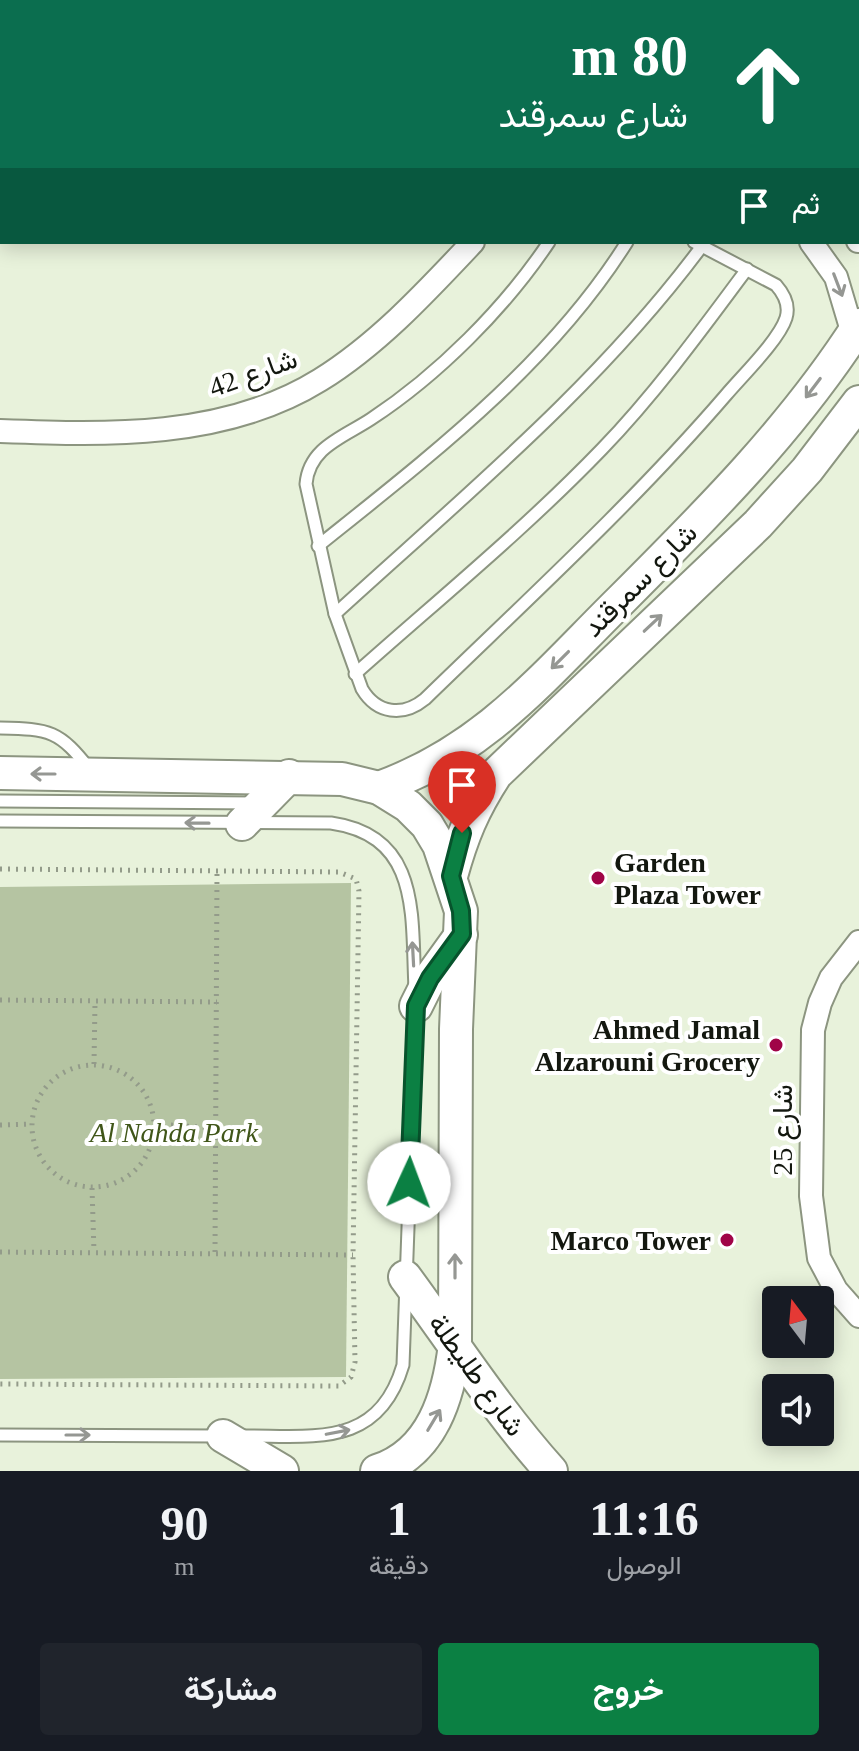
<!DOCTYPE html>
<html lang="ar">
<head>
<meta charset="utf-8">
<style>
  :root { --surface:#171b24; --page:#20242c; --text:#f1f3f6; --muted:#9ea1a6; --accent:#0b8043 }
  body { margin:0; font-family:"Times New Roman",Vazirmatn,serif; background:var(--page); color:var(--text); direction:rtl; height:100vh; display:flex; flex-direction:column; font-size:30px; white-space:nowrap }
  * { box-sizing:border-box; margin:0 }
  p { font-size:26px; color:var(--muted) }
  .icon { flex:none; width:44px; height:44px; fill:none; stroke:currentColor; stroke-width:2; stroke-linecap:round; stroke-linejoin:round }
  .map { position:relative; height:1471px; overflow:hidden; direction:ltr }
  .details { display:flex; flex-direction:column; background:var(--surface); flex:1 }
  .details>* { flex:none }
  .guide { position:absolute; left:0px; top:0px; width:860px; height:244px; box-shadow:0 4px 20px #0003; direction:rtl; background:#0b6e4f; color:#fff; overflow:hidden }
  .needle { width:52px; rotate:344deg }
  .buttons { position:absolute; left:762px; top:1286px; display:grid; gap:16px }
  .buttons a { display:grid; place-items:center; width:72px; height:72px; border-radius:8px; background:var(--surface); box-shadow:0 4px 20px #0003; font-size:40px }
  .pin { position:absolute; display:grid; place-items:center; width:68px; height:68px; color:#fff; margin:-82px -34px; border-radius:50% 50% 50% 0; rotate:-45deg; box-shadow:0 0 8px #0007 }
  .pin .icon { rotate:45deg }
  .me { position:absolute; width:88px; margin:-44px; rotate:2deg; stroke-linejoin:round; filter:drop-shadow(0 0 6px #0008) }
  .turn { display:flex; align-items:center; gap:28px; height:168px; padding:0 40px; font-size:36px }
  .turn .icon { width:104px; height:104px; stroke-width:2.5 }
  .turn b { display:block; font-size:56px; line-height:68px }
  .then { display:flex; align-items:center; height:76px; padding:0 40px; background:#0003; gap:16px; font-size:30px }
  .eta { display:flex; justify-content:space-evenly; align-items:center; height:136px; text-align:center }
  .eta b { font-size:48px; font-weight:700; line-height:56px }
  .cta { display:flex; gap:16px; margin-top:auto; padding:16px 40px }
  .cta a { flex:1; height:92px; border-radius:8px; background:var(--accent); color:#fff; font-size:32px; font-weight:700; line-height:92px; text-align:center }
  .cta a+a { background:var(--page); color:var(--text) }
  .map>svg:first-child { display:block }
  .green { fill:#b5c4a2 }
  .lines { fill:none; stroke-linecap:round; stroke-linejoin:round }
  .lane-casing { stroke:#8c9580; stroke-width:15 }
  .street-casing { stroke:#8c9580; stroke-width:26 }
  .secondary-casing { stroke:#8c9580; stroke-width:36 }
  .path { stroke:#939b8a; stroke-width:5; stroke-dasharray:2 6; stroke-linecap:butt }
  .lane { stroke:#fff; stroke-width:11 }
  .street { stroke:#fff; stroke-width:22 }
  .secondary { stroke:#fff; stroke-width:32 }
  .oneway { stroke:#959793 }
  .route-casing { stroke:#07532c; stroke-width:20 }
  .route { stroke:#0b8043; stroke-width:14 }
  .poi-dot { fill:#a00447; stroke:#fff; stroke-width:3 }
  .labels { text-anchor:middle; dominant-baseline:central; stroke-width:8; stroke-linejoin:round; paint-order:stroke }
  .street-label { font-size:28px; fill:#13170f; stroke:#fff }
  .poi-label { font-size:28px; font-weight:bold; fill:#13170f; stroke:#fff; text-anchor:end }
  .park-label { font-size:28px; font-style:italic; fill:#405619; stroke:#fff }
</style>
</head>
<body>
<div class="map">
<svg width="859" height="1471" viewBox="0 0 859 1471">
  <rect width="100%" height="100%" fill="#e8f2db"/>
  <polygon class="green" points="351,883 346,1377 0,1379 0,887"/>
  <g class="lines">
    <g class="lane-casing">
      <g id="lane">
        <path d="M549 242C505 308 438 375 371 419 344 437 309 447 306 484L335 614 362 689C377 714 403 717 425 699 528 599 633 503 726 395 742 376 779 340 786 318 790 305 784 294 776 285L694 242"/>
        <path d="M318 546C429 457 550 365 627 242"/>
        <path d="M335 614C463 497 598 386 702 246"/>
        <path d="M355 674C438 600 525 529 602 449 655 394 701 331 747 269"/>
        <path d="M0 728C50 729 59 730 91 771"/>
        <polyline points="0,801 255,803"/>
        <path d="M0 821 331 823C422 836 411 917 415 988"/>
        <polyline points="0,1435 219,1436"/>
        <path d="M240 1436C312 1435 378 1450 403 1365L416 1009"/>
      </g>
    </g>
    <g class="street-casing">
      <g id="street">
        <polyline points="300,0 305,2"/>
        <polyline points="59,2 60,0"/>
        <polyline points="0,100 2,96"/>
        <polyline points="858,241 859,241"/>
        <polyline points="811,242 836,277 853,334"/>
        <path d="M0 431C107 435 225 439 320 380 378 344 426 292 473 242"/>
        <polyline points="859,942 831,978 820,1003 813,1030 811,1196 819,1258 836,1290 859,1316"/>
      </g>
    </g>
    <g class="secondary-casing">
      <g id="secondary">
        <path d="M0 773 342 779 379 788 408 806 427 825 439 845 461 911 456 1029 455 1344C449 1395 433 1453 377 1471"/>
        <path d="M379 788C485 750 544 676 621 600 707 514 793 428 859 325"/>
        <polyline points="242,824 289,776"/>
        <path d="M451 876C462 836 473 809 496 774L758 524 807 470 859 402"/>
        <polyline points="416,1006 430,978 461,935"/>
        <path d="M405 1277C453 1342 497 1411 551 1471"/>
        <polyline points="223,1436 282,1471"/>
      </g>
    </g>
    <g class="path">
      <polyline points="0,869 339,872 356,879 359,891 353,1255 355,1362 351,1377 339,1386 331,1386 0,1384"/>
      <polyline points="0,1000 217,1002"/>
      <polyline points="94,1064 95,1002"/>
      <circle cx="93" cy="1126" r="61"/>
      <polyline points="155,1124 214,1128"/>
      <polyline points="0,1125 31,1124"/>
      <polyline points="92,1188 94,1252"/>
      <polyline points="0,1252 353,1255"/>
      <polyline points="215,1252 217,873"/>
    </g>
    <use href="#lane" class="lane"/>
    <use href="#street" class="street"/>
    <use href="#secondary" class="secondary"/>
  </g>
  <defs><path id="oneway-shaft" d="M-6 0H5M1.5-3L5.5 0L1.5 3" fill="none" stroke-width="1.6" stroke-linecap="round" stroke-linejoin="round" transform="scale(2)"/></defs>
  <g class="oneway">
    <use href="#oneway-shaft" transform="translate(838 285) rotate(69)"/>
    <use href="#oneway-shaft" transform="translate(813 388) rotate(127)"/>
    <use href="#oneway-shaft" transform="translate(653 623) rotate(-43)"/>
    <use href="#oneway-shaft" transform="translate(560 660) rotate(135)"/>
    <use href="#oneway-shaft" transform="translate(43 774) rotate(-180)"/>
    <use href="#oneway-shaft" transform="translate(197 823) rotate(-179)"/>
    <use href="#oneway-shaft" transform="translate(413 954) rotate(-93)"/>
    <use href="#oneway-shaft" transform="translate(455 1266) rotate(-90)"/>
    <use href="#oneway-shaft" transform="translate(434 1420) rotate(-59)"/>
    <use href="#oneway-shaft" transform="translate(338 1432) rotate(-11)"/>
    <use href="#oneway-shaft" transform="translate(78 1435)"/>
  </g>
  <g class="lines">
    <g class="route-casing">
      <polyline id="route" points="409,1183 416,1006 430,978 462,934 461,911 451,876 462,833"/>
    </g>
    <use href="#route" class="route"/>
  </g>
  <g class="poi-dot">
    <circle cx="598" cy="878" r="8"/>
    <circle cx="776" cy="1045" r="8"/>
    <circle cx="727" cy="1240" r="8"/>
  </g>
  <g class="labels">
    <g class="street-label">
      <text transform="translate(253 373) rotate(-20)">شارع 42</text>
      <text transform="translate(640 580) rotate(-45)">شارع سمرقند</text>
      <text transform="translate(782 1130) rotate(-90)">شارع 25</text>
      <text transform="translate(477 1375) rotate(54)">شارع طليطلة</text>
    </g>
    <g class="poi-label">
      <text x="614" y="862" text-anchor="start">Garden<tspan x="614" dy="32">Plaza Tower</tspan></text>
      <text x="760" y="1029">Ahmed Jamal<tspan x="760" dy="32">Alzarouni Grocery</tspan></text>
      <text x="711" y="1240">Marco Tower</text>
    </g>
    <g class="park-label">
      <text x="174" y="1132">Al Nahda Park</text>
    </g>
  </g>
</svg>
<div class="buttons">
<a><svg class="needle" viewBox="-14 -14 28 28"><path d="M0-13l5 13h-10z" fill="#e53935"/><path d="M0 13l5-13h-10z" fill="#9ea1a6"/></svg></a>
<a><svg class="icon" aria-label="sound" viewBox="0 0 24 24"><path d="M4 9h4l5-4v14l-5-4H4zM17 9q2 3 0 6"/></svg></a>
</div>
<div class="pin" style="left:462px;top:833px;background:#d93025"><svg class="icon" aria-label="arrive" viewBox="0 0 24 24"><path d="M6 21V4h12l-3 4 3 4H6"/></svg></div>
<svg class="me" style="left:409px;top:1183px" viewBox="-20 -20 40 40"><circle r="19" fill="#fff"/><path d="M0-13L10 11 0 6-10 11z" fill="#0b8043"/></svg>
<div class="guide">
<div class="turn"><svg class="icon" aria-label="ahead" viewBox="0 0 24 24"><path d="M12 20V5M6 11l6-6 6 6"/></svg><div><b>80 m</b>شارع سمرقند</div></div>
<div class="then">ثم<svg class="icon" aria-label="arrive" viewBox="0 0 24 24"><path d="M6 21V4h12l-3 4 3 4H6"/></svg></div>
</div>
</div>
<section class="details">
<div class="eta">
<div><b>11:16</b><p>الوصول</p></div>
<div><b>1</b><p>دقيقة</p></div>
<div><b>90</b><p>m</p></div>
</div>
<div class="cta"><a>خروج</a><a>مشاركة</a></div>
</section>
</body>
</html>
